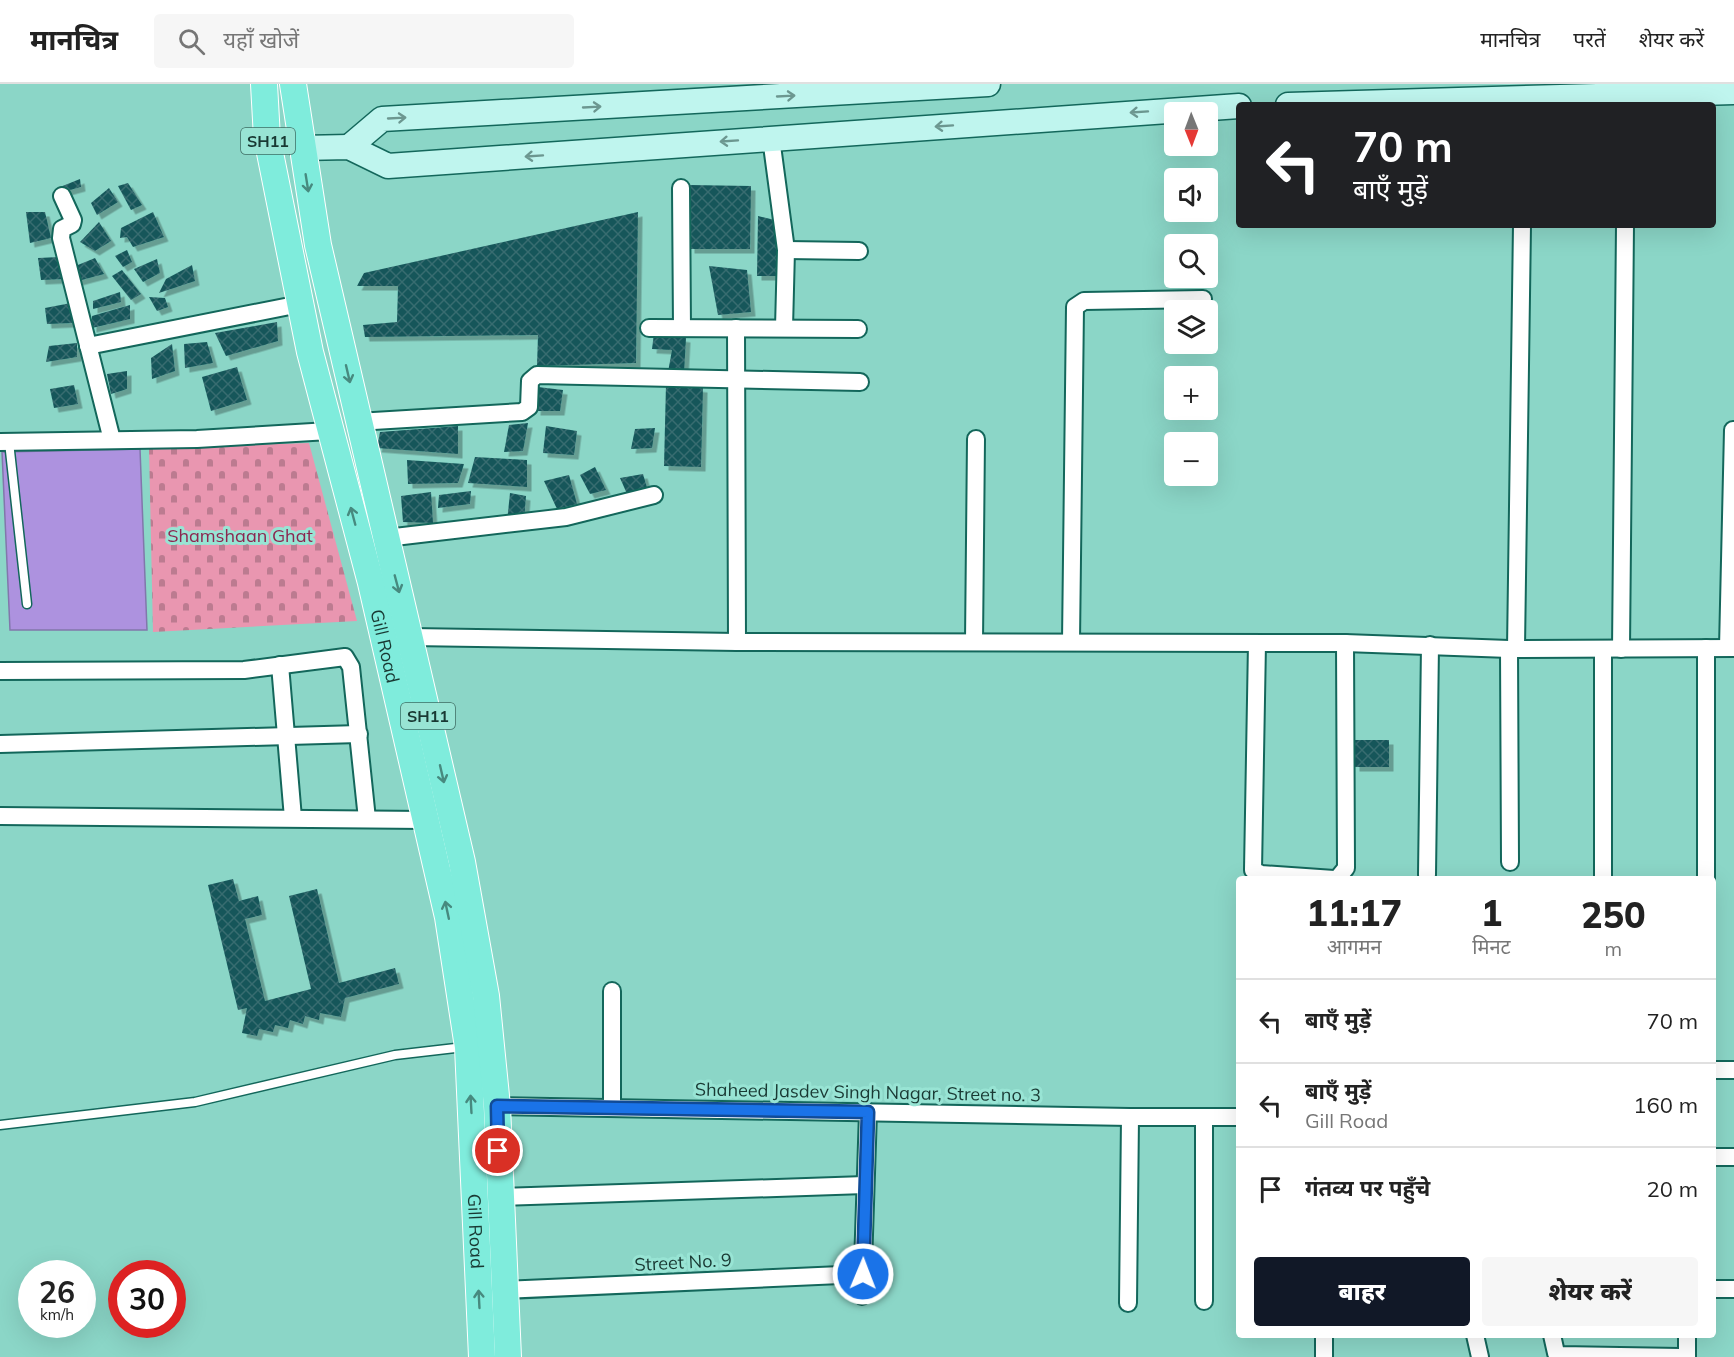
<!DOCTYPE html>
<html lang="hi">
<head>
<meta charset="utf-8">
<style>
  :root { --surface:#fff; --page:#f6f6f6; --text:#222; --muted:#767676; --line:#e0e0e0; --accent:#111827 }
  body { margin:0; font-family:Mulish,"Noto Sans Devanagari",sans-serif; background:var(--page); color:var(--text); height:100vh; display:flex; flex-direction:column; font-size:22px; white-space:nowrap }
  * { box-sizing:border-box; margin:0 }
  p { font-size:20px; color:var(--muted) }
  .icon { flex:none; width:33px; height:33px; fill:none; stroke:currentColor; stroke-width:2; stroke-linecap:round; stroke-linejoin:round }
  .map { position:relative; flex:1; overflow:hidden }
  .sheet { position:absolute; left:1236px; top:792px; width:480px; height:462px; display:flex; flex-direction:column; background:var(--surface); border-radius:6px; box-shadow:0 6px 24px #0002 }
  .sheet>* { flex:none }
  .top-card { position:absolute; left:1236px; top:18px; width:480px; height:126px; border-radius:6px; box-shadow:0 6px 24px #0002; background:#202124; color:#fff; overflow:hidden }
  .needle { width:39px; rotate:179deg }
  .buttons { position:absolute; left:1164px; top:18px; display:grid; gap:12px }
  .buttons a { display:grid; place-items:center; width:54px; height:54px; border-radius:6px; background:var(--surface); box-shadow:0 6px 24px #0002; font-size:30px }
  .speed { position:absolute; left:18px; top:1176px; display:flex; gap:12px; font-size:30px; font-weight:700; text-align:center }
  .speed>* { display:grid; place-content:center; width:78px; height:78px; border-radius:50%; background:var(--surface); box-shadow:0 6px 24px #0002; line-height:1 }
  .speed small { font-size:15px; font-weight:400 }
  .speed .limit { border:9px solid #d22; background:#fff; color:#111 }
  .pin { position:absolute; display:grid; place-items:center; width:51px; height:51px; color:#fff; margin:-26px; border:3px solid #fff; border-radius:50%; box-shadow:0 2px 6px #0007 }
  .me { position:absolute; width:66px; margin:-33px; rotate:1deg; stroke-linejoin:round; filter:drop-shadow(0 0 4px #0008) }
  .turn { display:flex; align-items:center; gap:21px; height:126px; padding:0 18px; font-size:27px }
  .turn .icon { width:78px; height:78px; stroke-width:2.5 }
  .turn b { display:block; font-size:42px; line-height:51px }
  .eta { display:flex; justify-content:space-evenly; align-items:center; height:102px; text-align:center }
  .eta b { font-size:36px; font-weight:800; line-height:42px }
  .action { display:flex; gap:12px; margin-top:auto; padding:12px 18px }
  .action a { flex:1; height:69px; border-radius:6px; background:var(--accent); color:#fff; font-size:24px; font-weight:800; line-height:69px; text-align:center }
  .action a+a { background:var(--page); color:var(--text) }
  ul { padding:0; list-style:none }
  li { display:flex; align-items:center; gap:18px; height:84px; padding:0 18px; border-top:2px solid var(--line) }
  li div { flex:1 }
  li b { display:block; font-size:22px }
  li em { font-style:normal }
  header { display:flex; align-items:center; gap:36px; box-sizing:border-box; height:84px; padding:0 30px; background:var(--surface); border-bottom:2px solid var(--line) }
  header strong { font-size:28px }
  nav { display:flex; gap:33px; margin-inline-start:auto; font-size:21px }
  .search { width:420px; height:54px; background:var(--page); display:flex; align-items:center; gap:15px; box-sizing:border-box; padding:0 21px; border-radius:6px; color:var(--muted); font-size:22px }
  .map>svg:first-child { display:block }
  .cemetery { fill:url(#cemetery-stones) }
  .water { fill:#ad92df; stroke:#8177ab; stroke-width:1.5 }
  .building { fill:url(#building-cross-hatch); filter:url(#shadow) }
  .lines { fill:none; stroke-linecap:round; stroke-linejoin:round }
  .lane-casing { stroke:#13675b; stroke-width:11 }
  .street-casing { stroke:#13675b; stroke-width:20 }
  .secondary-casing { stroke:#13675b; stroke-width:27 }
  .primary-casing { stroke:#fff; stroke-width:28 }
  .lane { stroke:#fff; stroke-width:8 }
  .street { stroke:#fff; stroke-width:16 }
  .secondary { stroke:#bff5ee; stroke-width:24 }
  .primary { stroke:#7fecdc; stroke-width:26 }
  .oneway { stroke:#6c9790 }
  .oneway2 { stroke:#478a7f }
  .route-casing { stroke:#114b97; stroke-width:15 }
  .route { stroke:#1a73e8; stroke-width:10 }
  .labels { text-anchor:middle; dominant-baseline:central; stroke-width:6; stroke-linejoin:round; paint-order:stroke }
  .shield { fill:#98e4d4; stroke:#3f6c63; stroke-width:1.5 }
  .shield-label { font-size:16px; font-weight:bold; fill:#193933 }
  .park-label { font-size:18px; fill:#8c254f; stroke:#98e4d4 }
  .street-label { font-size:18px; fill:#193933; stroke:#98e4d4 }
</style>
</head>
<body>
<header>
<strong>मानचित्र</strong>
<div class="search"><svg class="icon" aria-label="search" viewBox="0 0 24 24"><circle cx="10" cy="10" r="6"/><path d="M15 15l6 6"/></svg>यहाँ खोजें</div>
<nav><a>मानचित्र</a><a>परतें</a><a>शेयर करें</a></nav>
</header>
<div class="map">
<svg width="1734" height="1273" viewBox="0 0 1734 1273">
  <defs>
    <pattern id="cemetery-stones" width="16" height="16" patternUnits="userSpaceOnUse" patternTransform="scale(1.5)"><rect width="16" height="16" fill="#e996b0"/><path d="M2 7V4a2 2 0 0 1 4 0v3zM10 15v-3a2 2 0 0 1 4 0v3z" fill="#bc7b90"/></pattern>
    <pattern id="building-cross-hatch" width="8" height="8" patternUnits="userSpaceOnUse" patternTransform="scale(1.5)"><rect width="8" height="8" fill="#16565a"/><path d="M0 0l8 8M0 8l8-8" fill="none" stroke="#376c6f"/></pattern>
    <filter id="shadow"><feDropShadow dx="4.5" dy="4.5" stdDeviation="0" flood-color="#0004"/></filter>
  </defs>
  <rect width="100%" height="100%" fill="#8bd6c7"/>
  <polygon class="cemetery" points="309,359 357,537 153,548 149,364"/>
  <polygon class="water" points="140,365 147,546 10,546 2,368"/>
  <g class="building">
    <polygon points="80,95 81,103 63,108 60,103"/>
    <polygon points="128,99 142,121 131,126 118,102"/>
    <polygon points="690,101 751,102 750,165 690,165"/>
    <polygon points="109,104 118,118 97,131 91,119"/>
    <polygon points="26,128 45,128 51,154 30,159"/>
    <polygon points="153,128 164,153 133,163 127,153 120,154 121,144"/>
    <polygon points="638,128 636,279 537,282 538,251 365,253 363,241 397,238 398,202 357,202 364,189"/>
    <polygon points="758,132 779,137 780,192 757,192"/>
    <polygon points="99,138 111,157 95,167 80,158"/>
    <polygon points="127,166 132,178 123,183 115,172"/>
    <polygon points="59,173 64,195 41,196 38,174"/>
    <polygon points="95,174 104,190 78,197 73,183"/>
    <polygon points="157,175 160,189 143,198 134,185"/>
    <polygon points="192,181 195,197 159,209 166,195"/>
    <polygon points="709,182 747,186 751,228 718,231"/>
    <polygon points="122,186 141,210 131,216 112,192"/>
    <polygon points="120,208 121,218 93,225 93,217"/>
    <polygon points="149,213 165,214 168,223 157,227"/>
    <polygon points="71,219 72,239 47,240 45,224"/>
    <polygon points="130,221 130,235 92,244 92,232"/>
    <polygon points="277,238 278,257 226,272 215,249"/>
    <polygon points="654,249 686,254 684,289 668,288 672,266 652,265"/>
    <polygon points="207,258 213,279 185,284 184,260"/>
    <polygon points="77,259 77,273 46,278 49,262"/>
    <polygon points="172,260 175,287 152,295 151,274"/>
    <polygon points="237,283 247,316 211,327 202,293"/>
    <polygon points="127,287 127,305 111,310 107,290"/>
    <polygon points="666,300 703,304 701,383 664,382"/>
    <polygon points="74,301 78,320 54,324 50,305"/>
    <polygon points="538,303 563,306 560,327 536,327"/>
    <polygon points="528,339 523,367 504,368 509,341"/>
    <polygon points="458,342 458,370 377,364 380,348"/>
    <polygon points="546,342 577,347 574,371 543,369"/>
    <polygon points="655,344 652,364 631,365 635,345"/>
    <polygon points="475,373 527,376 527,403 468,399"/>
    <polygon points="407,376 464,380 458,399 408,400"/>
    <polygon points="595,383 606,406 590,410 580,391"/>
    <polygon points="643,390 648,407 628,412 620,394"/>
    <polygon points="569,391 577,420 557,425 544,397"/>
    <polygon points="471,407 470,420 438,424 439,411"/>
    <polygon points="431,408 433,439 403,438 401,412"/>
    <polygon points="510,409 526,412 524,437 507,438"/>
    <rect x="1355" y="656" width="34" height="27"/>
    <polygon points="233,795 239,817 258,812 262,831 245,835 265,917 311,905 289,812 317,805 339,899 395,884 399,900 345,914 341,933 320,929 319,936 305,932 303,940 290,936 288,944 275,941 273,948 259,945 257,952 242,949 247,924 238,926 208,801"/>
  </g>
  <g class="lines">
    <g class="lane-casing">
      <g id="lane">
        <polyline points="9,358 27,520"/>
        <polyline points="0,1041 195,1018 395,971 464,963"/>
      </g>
    </g>
    <g class="street-casing">
      <g id="street">
        <polyline points="771,54 786,166 784,244"/>
        <polyline points="681,104 682,244"/>
        <polyline points="62,112 73,136 72,140 62,145 61,154 112,356"/>
        <polyline points="786,166 859,167"/>
        <polyline points="649,244 858,245"/>
        <polyline points="736,244 737,558"/>
        <polyline points="88,262 300,220"/>
        <polyline points="357,338 522,328 529,323 530,297 537,291 860,298"/>
        <polyline points="0,358 197,355 329,347"/>
        <polyline points="386,454 566,433 654,411"/>
        <polyline points="411,553 737,558 1345,559 1509,565 1734,564"/>
        <polyline points="974,558 976,355"/>
        <polyline points="1071,558 1075,223 1084,217 1203,215"/>
        <polyline points="1257,559 1253,786 1261,790 1334,795"/>
        <polyline points="1516,564 1522,141"/>
        <polyline points="1706,564 1706,795"/>
        <polyline points="1728,564 1733,346"/>
        <polyline points="1509,565 1510,778"/>
        <polyline points="1603,565 1603,795"/>
        <polyline points="1621,565 1625,141"/>
        <polyline points="280,581 293,734"/>
        <polyline points="0,587 244,586 345,573 351,583 367,735"/>
        <polyline points="0,660 359,650"/>
        <polyline points="0,732 426,736"/>
        <polyline points="1427,791 1430,561"/>
        <polyline points="1337,795 1346,784 1345,559"/>
        <polyline points="612,907 612,1023"/>
        <polyline points="1713,986 1734,986"/>
        <polyline points="497,1022 1130,1033 1239,1033"/>
        <polyline points="1204,1033 1204,1217"/>
        <polyline points="1713,1073 1734,1073"/>
        <polyline points="500,1113 865,1101"/>
        <polyline points="1713,1205 1734,1205"/>
        <polyline points="505,1206 863,1190"/>
        <polyline points="862,1212 868,1028"/>
        <polyline points="1128,1219 1130,1033"/>
        <polyline points="1324,1251 1324,1273"/>
        <polyline points="1475,1251 1480,1273"/>
        <polyline points="1552,1251 1556,1269 1560,1271 1680,1273"/>
        <polyline points="1687,1273 1687,1251"/>
      </g>
    </g>
    <g class="secondary-casing">
      <g id="secondary">
        <polyline points="1288,21 1734,8"/>
        <polyline points="349,63 382,35 988,0"/>
        <polyline points="301,64 349,63 388,82 1239,22"/>
      </g>
    </g>
    <g class="primary-casing">
      <g id="primary">
        <path id="s1" d="M264 0 267 54 310 268 371 499 448 833 468 963 482 1273"/>
        <polyline points="293,0 318,161 462,778 486,912 497,1022 508,1273"/>
      </g>
    </g>
    <use href="#lane" class="lane"/>
    <use href="#street" class="street"/>
    <use href="#secondary" class="secondary"/>
    <use href="#primary" class="primary"/>
  </g>
  <defs><path id="oneway-shaft" d="M-6 0H5M1.5-3L5.5 0L1.5 3" fill="none" stroke-width="1.6" stroke-linecap="round" stroke-linejoin="round" transform="scale(1.5)"/></defs>
  <g class="oneway">
    <use href="#oneway-shaft" transform="translate(786 12) rotate(-3)"/>
    <use href="#oneway-shaft" transform="translate(592 23) rotate(-3)"/>
    <use href="#oneway-shaft" transform="translate(1139 28) rotate(176)"/>
    <use href="#oneway-shaft" transform="translate(397 34) rotate(-3)"/>
    <use href="#oneway-shaft" transform="translate(944 42) rotate(176)"/>
    <use href="#oneway-shaft" transform="translate(729 57) rotate(176)"/>
    <use href="#oneway-shaft" transform="translate(534 72) rotate(176)"/>
  </g>
  <g class="oneway2">
    <use href="#oneway-shaft" transform="translate(307 99) rotate(81)"/>
    <use href="#oneway-shaft" transform="translate(348 290) rotate(77)"/>
    <use href="#oneway-shaft" transform="translate(353 432) rotate(-105)"/>
    <use href="#oneway-shaft" transform="translate(397 500) rotate(75)"/>
    <use href="#oneway-shaft" transform="translate(442 690) rotate(77)"/>
    <use href="#oneway-shaft" transform="translate(447 826) rotate(-102)"/>
    <use href="#oneway-shaft" transform="translate(471 1020) rotate(-93)"/>
    <use href="#oneway-shaft" transform="translate(479 1215) rotate(-93)"/>
  </g>
  <g class="lines">
    <g class="route-casing">
      <polyline id="route" points="498,1067 497,1022 868,1028 863,1190"/>
    </g>
    <use href="#route" class="route"/>
  </g>
  <g class="labels">
    <g class="shield">
      <rect x="241" y="44" width="54" height="26" rx="4.5"/>
      <rect x="401" y="619" width="54" height="26" rx="4.5"/>
    </g>
    <g class="shield-label">
      <text x="268" y="57">SH11</text>
      <text x="428" y="632">SH11</text>
    </g>
    <g class="park-label">
      <text x="240" y="451">Shamshaan Ghat</text>
    </g>
    <g class="street-label">
      <text stroke="none"><textPath href="#s1" startOffset="576">Gill Road</textPath></text>
      <text transform="translate(868 1008) rotate(1)">Shaheed Jasdev Singh Nagar, Street no. 3</text>
      <text stroke="none"><textPath href="#s1" startOffset="1170">Gill Road</textPath></text>
      <text transform="translate(683 1178) rotate(-3)">Street No. 9</text>
    </g>
  </g>
</svg>
<div class="buttons">
<a><svg class="needle" viewBox="-14 -14 28 28"><path d="M0-13l5 13h-10z" fill="#e53935"/><path d="M0 13l5-13h-10z" fill="#767676"/></svg></a>
<a><svg class="icon" aria-label="sound" viewBox="0 0 24 24"><path d="M4 9h4l5-4v14l-5-4H4zM17 9q2 3 0 6"/></svg></a>
<a><svg class="icon" aria-label="search" viewBox="0 0 24 24"><circle cx="10" cy="10" r="6"/><path d="M15 15l6 6"/></svg></a>
<a><svg class="icon" aria-label="layers" viewBox="0 0 24 24"><path d="M12 4l9 5-9 5-9-5zM3 14l9 5 9-5"/></svg></a>
<a>+</a>
<a>−</a>
</div>
<div class="speed"><div>26<small>km/h</small></div><div class="limit">30</div></div>
<div class="pin" style="left:498px;top:1067px;background:#d93025"><svg class="icon" aria-label="arrive" viewBox="0 0 24 24"><path d="M6 21V4h12l-3 4 3 4H6"/></svg></div>
<svg class="me" style="left:863px;top:1190px" viewBox="-20 -20 40 40"><circle r="17" fill="#1a73e8" stroke="#fff" stroke-width="3"/><path d="M0-11L8 9 0 5-8 9z" fill="#fff"/></svg>
<div class="top-card">
<div class="turn"><svg class="icon" aria-label="left" viewBox="0 0 24 24"><path d="M17 20v-9H6M10 6l-5 5 5 5"/></svg><div><b>70 m</b>बाएँ मुड़ें</div></div>
</div>
<section class="sheet">
<div class="eta">
<div><b>11:17</b><p>आगमन</p></div>
<div><b>1</b><p>मिनट</p></div>
<div><b>250</b><p>m</p></div>
</div>
<ul>
<li><svg class="icon" aria-label="left" viewBox="0 0 24 24"><path d="M17 20v-9H6M10 6l-5 5 5 5"/></svg><div><b>बाएँ मुड़ें</b></div><em>70 m</em></li>
<li><svg class="icon" aria-label="left" viewBox="0 0 24 24"><path d="M17 20v-9H6M10 6l-5 5 5 5"/></svg><div><b>बाएँ मुड़ें</b><p>Gill Road</p></div><em>160 m</em></li>
<li><svg class="icon" aria-label="arrive" viewBox="0 0 24 24"><path d="M6 21V4h12l-3 4 3 4H6"/></svg><div><b>गंतव्य पर पहुँचे</b></div><em>20 m</em></li>
</ul>
<div class="action"><a>बाहर</a><a>शेयर करें</a></div>
</section>
</div>
</body>
</html>
